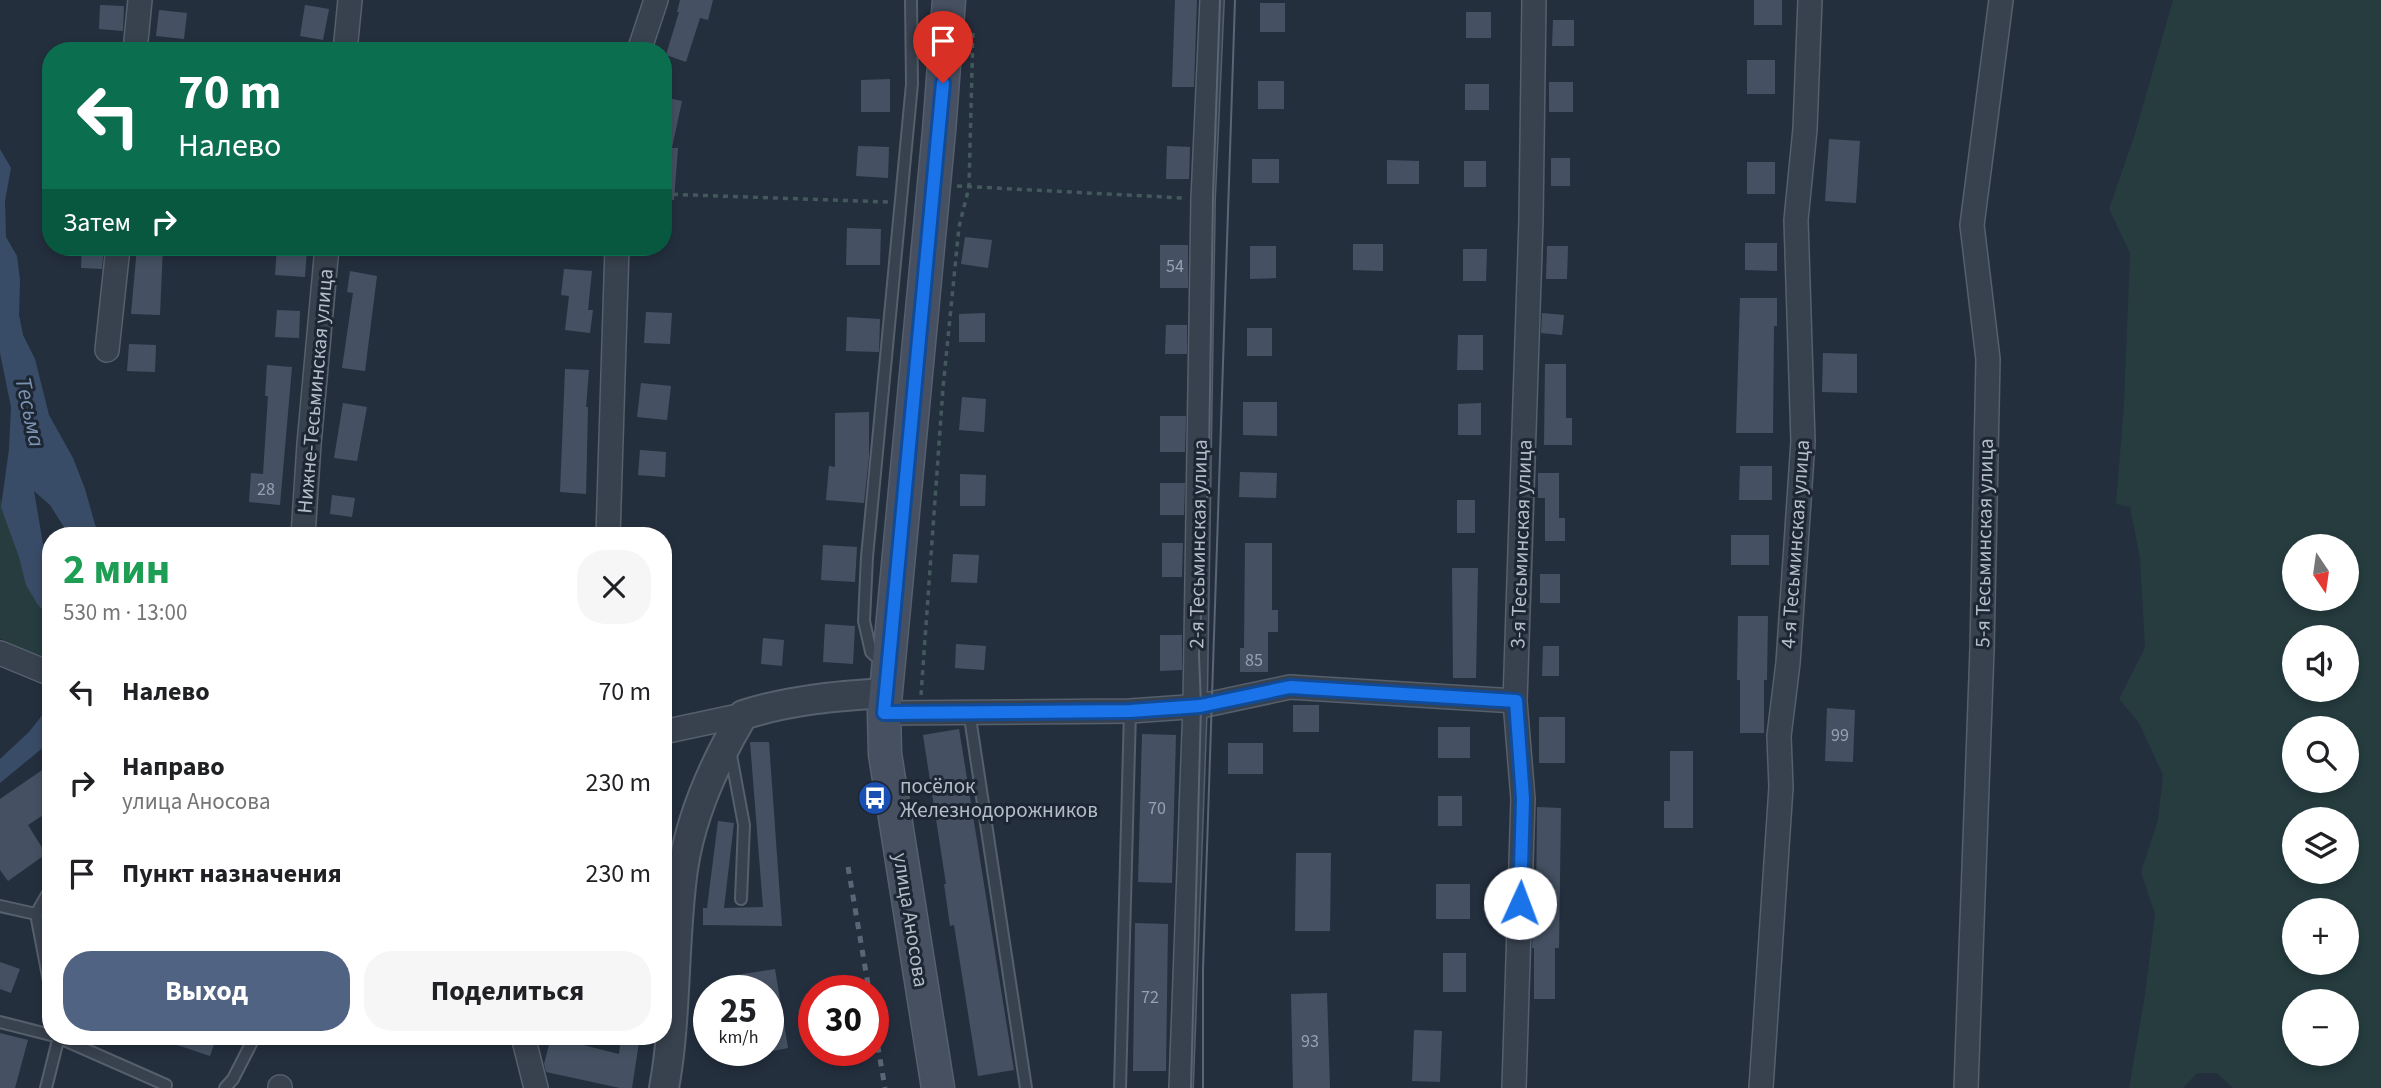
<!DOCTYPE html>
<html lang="ru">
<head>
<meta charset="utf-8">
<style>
  :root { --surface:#fff; --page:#f6f6f6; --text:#202124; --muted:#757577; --accent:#506383 }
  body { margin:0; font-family:"Source Sans 3",sans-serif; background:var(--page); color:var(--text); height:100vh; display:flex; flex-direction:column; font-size:26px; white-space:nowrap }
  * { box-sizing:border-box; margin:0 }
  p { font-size:23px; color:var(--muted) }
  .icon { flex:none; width:38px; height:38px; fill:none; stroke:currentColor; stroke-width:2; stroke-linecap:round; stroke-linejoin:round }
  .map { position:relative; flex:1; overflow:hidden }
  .sheet { position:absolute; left:42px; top:527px; width:630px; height:518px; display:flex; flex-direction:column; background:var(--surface); border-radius:28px; box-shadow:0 4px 10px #0003 }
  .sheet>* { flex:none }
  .top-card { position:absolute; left:42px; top:42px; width:630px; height:214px; border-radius:28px; box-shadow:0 4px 10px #0003; background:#0b6e4f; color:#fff; overflow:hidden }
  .needle { width:46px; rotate:167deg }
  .buttons { position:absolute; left:2282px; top:534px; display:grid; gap:14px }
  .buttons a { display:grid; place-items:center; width:77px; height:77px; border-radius:50%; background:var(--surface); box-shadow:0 4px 10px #0003; font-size:35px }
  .speed { position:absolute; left:693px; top:975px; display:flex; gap:14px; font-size:35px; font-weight:700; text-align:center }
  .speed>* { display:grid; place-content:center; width:91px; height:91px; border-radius:50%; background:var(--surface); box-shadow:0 4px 10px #0003; line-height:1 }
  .speed small { font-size:18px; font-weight:400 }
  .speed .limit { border:10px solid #d22; background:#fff; color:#111 }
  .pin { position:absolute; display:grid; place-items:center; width:60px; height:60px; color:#fff; margin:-72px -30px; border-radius:50% 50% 50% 0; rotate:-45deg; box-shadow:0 0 7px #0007 }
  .pin .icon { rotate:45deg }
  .me { position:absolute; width:77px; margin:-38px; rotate:2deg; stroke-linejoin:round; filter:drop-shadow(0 0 5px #0008) }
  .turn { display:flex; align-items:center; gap:24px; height:147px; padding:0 21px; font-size:32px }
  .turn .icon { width:91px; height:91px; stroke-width:2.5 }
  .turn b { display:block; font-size:49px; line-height:60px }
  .then { display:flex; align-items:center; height:66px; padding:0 21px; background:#0003; gap:14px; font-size:26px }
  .round { display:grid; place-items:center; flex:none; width:74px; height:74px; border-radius:28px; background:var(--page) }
  .summary { display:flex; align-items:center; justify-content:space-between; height:119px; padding:0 21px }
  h1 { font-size:42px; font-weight:700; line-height:52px; color:#1e9e55 }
  .cta { display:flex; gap:14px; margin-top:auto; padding:14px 21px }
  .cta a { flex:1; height:80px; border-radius:28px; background:var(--accent); color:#fff; font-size:28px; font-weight:700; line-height:80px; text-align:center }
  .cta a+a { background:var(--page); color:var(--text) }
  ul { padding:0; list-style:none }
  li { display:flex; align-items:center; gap:21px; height:91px; padding:0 21px }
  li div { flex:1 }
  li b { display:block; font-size:26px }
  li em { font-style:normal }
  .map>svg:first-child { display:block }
  .green { fill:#263c3f; fill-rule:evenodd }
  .water { fill:#394c67 }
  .building { fill:#455162 }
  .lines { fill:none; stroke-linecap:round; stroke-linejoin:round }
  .service-casing { stroke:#565f6c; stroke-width:14 }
  .minor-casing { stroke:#565f6c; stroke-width:26 }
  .tertiary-casing { stroke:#565f6c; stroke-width:32 }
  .secondary-casing { stroke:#565f6c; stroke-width:35 }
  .path { stroke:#44595c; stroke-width:3.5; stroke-dasharray:5 5; stroke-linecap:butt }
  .service { stroke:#38414e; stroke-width:10 }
  .minor { stroke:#38414e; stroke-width:23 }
  .tertiary { stroke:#38414e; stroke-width:28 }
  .secondary { stroke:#465061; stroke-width:32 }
  .tram { stroke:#5a6575; stroke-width:2 }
  .rail { stroke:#5a6575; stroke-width:5; stroke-dasharray:7 7; stroke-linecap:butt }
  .route-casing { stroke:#114b97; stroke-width:18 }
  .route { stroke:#1a73e8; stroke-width:12 }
  .labels { text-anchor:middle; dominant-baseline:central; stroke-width:6; stroke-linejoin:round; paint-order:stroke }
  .number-label { font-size:18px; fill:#98a1af }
  .street-label { font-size:21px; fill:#b4bcc9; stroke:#1d2633 }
  .poi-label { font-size:21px; fill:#b4bcc9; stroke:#1d2633; text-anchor:start }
  .water-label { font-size:23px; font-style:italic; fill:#7c92b1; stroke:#1d2633 }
</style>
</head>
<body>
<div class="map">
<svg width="2381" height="1088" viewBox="0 0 2381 1088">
  <rect width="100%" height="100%" fill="#242f3e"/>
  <g class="green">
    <path d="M2173 0H2381V1088H2233L2217 1073H2197L2183 1088H2129L2145 995 2155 914 2141 872 2158 820 2163 775 2139 723 2119 699 2145 648 2140 558 2130 507 2116 504 2124 405 2130 253 2109 209 2135 134ZM2294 546H2347V598H2294ZM2294 637H2347V690H2294ZM2294 728H2347V780H2294ZM2294 819H2347V872H2294ZM2294 910H2347V962H2294ZM2294 1001H2347V1054H2294Z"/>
    <polygon points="0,500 6,503 51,599 51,664 0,638"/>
  </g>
  <g class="water">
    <polygon points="0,149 11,168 5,201 6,237 17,256 20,280 19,315 23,335 35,359 49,415 73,458 85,489 98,535 69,535 50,505 34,491 43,544 51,569 51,618 38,605 26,585 19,557 1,507 9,449 11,407 0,353"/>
    <polygon points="51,704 51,741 0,783 0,759 29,732"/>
  </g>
  <g class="building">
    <polygon points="680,0 713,0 708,20 700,18 686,62 666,55 679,12 677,12"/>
    <polygon points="1175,0 1197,0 1194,87 1172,87"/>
    <rect x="1754" y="0" width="28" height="25"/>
    <rect x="1260" y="3" width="25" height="29"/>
    <polygon points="100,5 124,6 123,31 99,29"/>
    <polygon points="305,5 329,9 323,40 300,36"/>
    <polygon points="159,10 187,13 184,39 156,36"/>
    <rect x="1466" y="12" width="25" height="26"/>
    <polygon points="1553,20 1574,20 1574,46 1552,46"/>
    <rect x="1747" y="60" width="28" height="34"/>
    <polygon points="890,79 890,112 861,112 861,80"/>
    <rect x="1258" y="81" width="26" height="28"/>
    <rect x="1549" y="82" width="24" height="30"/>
    <rect x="1465" y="84" width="24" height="26"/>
    <polygon points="663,97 682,101 672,148 678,148 674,200 663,200"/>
    <polygon points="1829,139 1860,141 1856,203 1825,201"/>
    <polygon points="858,146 889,147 888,178 856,176"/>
    <polygon points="1167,146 1190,147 1189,179 1166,179"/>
    <rect x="1551" y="158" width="19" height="28"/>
    <rect x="1252" y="159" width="27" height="24"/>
    <polygon points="1387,160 1419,161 1419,184 1387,184"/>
    <rect x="1464" y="161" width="22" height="26"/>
    <rect x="1747" y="162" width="28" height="32"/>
    <polygon points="847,228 881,229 880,265 846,265"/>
    <polygon points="965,237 992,240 988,268 961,264"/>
    <polygon points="1745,243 1777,243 1777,271 1745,270"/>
    <polygon points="1353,244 1383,244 1383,271 1353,270"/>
    <rect x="1160" y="245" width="28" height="43"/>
    <polygon points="1250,246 1276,246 1276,278 1250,279"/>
    <polygon points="1547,246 1568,246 1567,279 1546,279"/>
    <polygon points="82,247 104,247 102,269 81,268"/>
    <polygon points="137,247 163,247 160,315 131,314"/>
    <polygon points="277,247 307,249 305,277 275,275"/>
    <polygon points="1463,249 1487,249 1486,281 1463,281"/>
    <polygon points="564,269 592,271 588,310 593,310 590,333 565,330 569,296 561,295"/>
    <polygon points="350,271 377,276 365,371 342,368 353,293 347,292"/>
    <polygon points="1740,298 1777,298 1777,326 1774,326 1773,433 1736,433"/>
    <polygon points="277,310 300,311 299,338 275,337"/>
    <polygon points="646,312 672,313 670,344 644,343"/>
    <polygon points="985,313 985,342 959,342 959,314"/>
    <polygon points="1542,313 1564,315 1562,335 1541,333"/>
    <polygon points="847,317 880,319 879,352 846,351"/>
    <polygon points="1166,325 1187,325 1187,354 1165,354"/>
    <rect x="1247" y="328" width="25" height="28"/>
    <polygon points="1458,335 1483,335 1483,370 1457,370"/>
    <polygon points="129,344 156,345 155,372 127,371"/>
    <polygon points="1823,353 1857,354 1857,393 1822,392"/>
    <polygon points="1545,364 1566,364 1566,418 1572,418 1572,445 1544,445"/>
    <polygon points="267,365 292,367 280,505 249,502 251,473 263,474 268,396 265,396"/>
    <polygon points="565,369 589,370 586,407 588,407 586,494 560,492"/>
    <polygon points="641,383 671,386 667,420 637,417"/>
    <polygon points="962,397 986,399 984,432 959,430"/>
    <polygon points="1243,402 1277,402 1277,436 1243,435"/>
    <polygon points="343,403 367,407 357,461 334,458"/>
    <polygon points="1481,403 1481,435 1458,435 1458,404"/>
    <polygon points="869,412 869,457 864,503 826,500 829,466 835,467 835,413"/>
    <polygon points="1160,416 1186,416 1185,452 1160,452"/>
    <polygon points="640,450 666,452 665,477 638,475"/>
    <polygon points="1740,466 1772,466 1772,500 1739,500"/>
    <polygon points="1240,472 1277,473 1276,498 1239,497"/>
    <polygon points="1538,473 1559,473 1559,518 1565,518 1565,541 1545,541 1545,498 1538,498"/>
    <polygon points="960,474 986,475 985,506 960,506"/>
    <polygon points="1160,483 1185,483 1184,515 1160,515"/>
    <polygon points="332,495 355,498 352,517 330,514"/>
    <rect x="1457" y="500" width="18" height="33"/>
    <rect x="1731" y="535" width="38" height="30"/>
    <polygon points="1162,543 1183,543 1182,577 1162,577"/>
    <polygon points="1245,543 1272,543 1272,610 1278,610 1278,632 1268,632 1268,672 1240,672 1240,648 1244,648"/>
    <polygon points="823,545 857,547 855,582 821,580"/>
    <polygon points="953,554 979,555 977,583 951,582"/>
    <polygon points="1452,568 1478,568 1476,678 1453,678"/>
    <rect x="1540" y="574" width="20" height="29"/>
    <polygon points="1738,616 1768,616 1767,680 1764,680 1764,733 1740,733 1740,680 1737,680"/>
    <polygon points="825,624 855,626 853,664 823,662"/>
    <polygon points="1160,635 1182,635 1182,670 1160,671"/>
    <polygon points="763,638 784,640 782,666 761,664"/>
    <polygon points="956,644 986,646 984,670 955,668"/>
    <polygon points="1543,646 1559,646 1559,676 1542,676"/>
    <rect x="1293" y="705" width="26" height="27"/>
    <polygon points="1827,708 1855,710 1853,762 1825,761"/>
    <rect x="1539" y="717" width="26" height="46"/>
    <rect x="1438" y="727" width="32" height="31"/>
    <polygon points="959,729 1014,1070 978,1076 954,925 950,926 944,884 946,884 923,735"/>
    <polygon points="1142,734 1176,735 1172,883 1138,882"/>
    <polygon points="750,742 769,742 782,926 703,925 703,908 707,908 718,821 734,823 724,908 763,907"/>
    <rect x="1228" y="743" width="35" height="31"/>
    <polygon points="1670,751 1693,751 1693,828 1664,828 1664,801 1670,801"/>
    <polygon points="51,764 51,810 28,825 46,854 8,881 0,870 0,799"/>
    <rect x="1438" y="796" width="24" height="30"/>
    <polygon points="1537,807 1561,808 1559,948 1555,948 1555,999 1534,999 1534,948 1532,948 1534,911 1536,911"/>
    <polygon points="1296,853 1331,853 1330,931 1295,931"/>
    <rect x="1436" y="884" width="34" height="35"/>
    <polygon points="1135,923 1168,924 1166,1071 1133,1071"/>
    <rect x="1443" y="953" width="23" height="39"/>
    <polygon points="0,962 20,969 11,993 0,989"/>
    <polygon points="775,969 788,1048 768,1052 768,990 739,990 736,975"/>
    <polygon points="1327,993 1330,1088 1293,1088 1291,994"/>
    <polygon points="1414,1030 1442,1031 1440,1082 1412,1081"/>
    <polygon points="0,1033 28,1040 15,1088 0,1088"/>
    <polygon points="160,1036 217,1036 210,1056 159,1039"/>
    <polygon points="621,1036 640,1036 632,1088 620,1088 546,1072 544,1064 551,1037 619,1054"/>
  </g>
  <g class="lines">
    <g class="service-casing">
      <g id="service">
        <polyline points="883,663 871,652 864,621 867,557 912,84 911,0"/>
        <polyline points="969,711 1026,1088"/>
        <polyline points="730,750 744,825 741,899"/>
        <polyline points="51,888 36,914 51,992"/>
        <polyline points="0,906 36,914"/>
        <polyline points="0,1022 51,1035"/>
        <polyline points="55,1036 166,1085 165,1088"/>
        <polyline points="46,1088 59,1036"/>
        <polyline points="225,1088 233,1079 255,1036"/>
        <polyline points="1120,1088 1130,711"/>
      </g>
    </g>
    <g class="minor-casing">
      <g id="minor">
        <polyline points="135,51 140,0"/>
        <polyline points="345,51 350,0"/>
        <polyline points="639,51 656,0"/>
        <polyline points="107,350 118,247"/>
        <polyline points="303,536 309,444 327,247"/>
        <polyline points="608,536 617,247"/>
        <polyline points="0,653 51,674"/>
        <polyline points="884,713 1130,711 1201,706 1290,687 1515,701"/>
        <polyline points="663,732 743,715"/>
        <polyline points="523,1036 536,1088"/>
        <polyline points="280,1088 280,1087"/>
        <polyline points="1181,1088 1195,705 1203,199 1212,0"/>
        <polyline points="1514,1088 1523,799 1515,701 1531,220 1534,0"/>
        <polyline points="1761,1088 1781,787 1779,736 1788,663 1803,441 1796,220 1805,129 1810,0"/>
        <polyline points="1966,1088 1982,649 1988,359 1972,225 2001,0"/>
      </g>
    </g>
    <g class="tertiary-casing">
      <path id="tertiary" d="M664 1088C677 1018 673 940 683 869 691 815 715 762 743 715 790 700 836 696 885 693"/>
    </g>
    <g class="secondary-casing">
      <polyline id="secondary" points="938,1088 885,754 884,713 939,131 949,0"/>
    </g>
    <g class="path">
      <polyline points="957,186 1183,198"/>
      <polyline points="663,194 888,202"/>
      <polyline points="921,695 943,388 959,227 969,187 973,30"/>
    </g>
    <use href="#service" class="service"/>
    <use href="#minor" class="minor"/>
    <use href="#tertiary" class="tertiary"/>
    <use href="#secondary" class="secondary"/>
    <g class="tram">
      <polyline points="1191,1088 1201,706 1199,655 1209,458 1213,195 1220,0"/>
      <polyline points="1203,1088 1203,969 1235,0"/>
    </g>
    <g class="rail">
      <polyline points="848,867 869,990"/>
      <polyline points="873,1018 885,1088"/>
    </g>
  </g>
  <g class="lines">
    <g class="route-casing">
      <polyline id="route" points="943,83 884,713 1130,711 1200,706 1290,687 1516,701 1523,799 1520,903"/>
    </g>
    <use href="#route" class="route"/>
  </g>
  <defs>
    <g id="bus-disc" transform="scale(1.75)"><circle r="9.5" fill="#1a4fb4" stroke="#1d2633"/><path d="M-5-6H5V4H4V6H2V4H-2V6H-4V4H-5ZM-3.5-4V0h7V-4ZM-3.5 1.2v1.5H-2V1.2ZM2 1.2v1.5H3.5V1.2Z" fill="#fff"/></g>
  </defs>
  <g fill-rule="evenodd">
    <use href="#bus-disc" x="875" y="798"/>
  </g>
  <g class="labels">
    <g class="number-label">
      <text x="1175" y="266">54</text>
      <text x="266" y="489">28</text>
      <text x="1254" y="660">85</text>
      <text x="1840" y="735">99</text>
      <text x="1157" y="808">70</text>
      <text x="1150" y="997">72</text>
      <text x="1310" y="1041">93</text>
    </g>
    <g class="street-label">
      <text transform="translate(315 391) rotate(-85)">Нижне-Тесьминская улица</text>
      <text transform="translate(1984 543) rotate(-89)">5-я Тесьминская улица</text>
      <text transform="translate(1198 544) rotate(-89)">2-я Тесьминская улица</text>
      <text transform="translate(1521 544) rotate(-88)">3-я Тесьминская улица</text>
      <text transform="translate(1795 544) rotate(-86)">4-я Тесьминская улица</text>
      <text transform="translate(911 920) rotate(81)">улица Аносова</text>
    </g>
    <g class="poi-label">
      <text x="900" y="786">посёлок<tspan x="900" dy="24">Железнодорожников</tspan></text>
    </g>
    <g class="water-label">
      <text transform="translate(30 412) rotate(78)">Тесьма</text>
    </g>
  </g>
</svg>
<div class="buttons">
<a><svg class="needle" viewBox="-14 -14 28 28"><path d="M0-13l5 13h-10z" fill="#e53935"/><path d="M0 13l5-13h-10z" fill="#757577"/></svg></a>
<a><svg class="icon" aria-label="sound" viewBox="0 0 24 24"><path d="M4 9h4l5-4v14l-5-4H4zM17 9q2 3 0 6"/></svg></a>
<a><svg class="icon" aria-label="search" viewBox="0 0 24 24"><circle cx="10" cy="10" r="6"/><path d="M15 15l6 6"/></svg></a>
<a><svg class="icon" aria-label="layers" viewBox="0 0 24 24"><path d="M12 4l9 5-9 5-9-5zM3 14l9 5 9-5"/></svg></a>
<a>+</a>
<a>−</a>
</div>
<div class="speed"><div>25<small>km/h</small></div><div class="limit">30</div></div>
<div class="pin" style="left:943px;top:83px;background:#d93025"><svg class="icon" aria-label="arrive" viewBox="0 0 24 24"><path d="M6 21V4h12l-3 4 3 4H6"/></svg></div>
<svg class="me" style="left:1520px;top:903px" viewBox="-20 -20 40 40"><circle r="19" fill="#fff"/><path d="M0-13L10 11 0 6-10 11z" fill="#1a73e8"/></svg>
<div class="top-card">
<div class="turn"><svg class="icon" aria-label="left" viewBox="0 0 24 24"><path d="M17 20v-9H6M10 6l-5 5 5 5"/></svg><div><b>70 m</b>Налево</div></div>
<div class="then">Затем<svg class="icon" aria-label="right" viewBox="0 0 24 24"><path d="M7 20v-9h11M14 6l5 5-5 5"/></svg></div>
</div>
<section class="sheet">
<div class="summary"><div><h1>2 мин</h1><p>530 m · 13:00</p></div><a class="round"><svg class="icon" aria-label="close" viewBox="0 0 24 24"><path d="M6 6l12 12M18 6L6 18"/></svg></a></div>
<ul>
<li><svg class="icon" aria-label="left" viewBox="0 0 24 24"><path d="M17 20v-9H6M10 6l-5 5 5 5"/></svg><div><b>Налево</b></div><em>70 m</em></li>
<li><svg class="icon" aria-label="right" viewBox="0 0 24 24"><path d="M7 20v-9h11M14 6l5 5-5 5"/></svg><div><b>Направо</b><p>улица Аносова</p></div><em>230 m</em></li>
<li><svg class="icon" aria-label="arrive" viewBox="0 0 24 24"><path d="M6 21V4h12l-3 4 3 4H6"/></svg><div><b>Пункт назначения</b></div><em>230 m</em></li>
</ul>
<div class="cta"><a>Выход</a><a>Поделиться</a></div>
</section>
</div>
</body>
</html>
